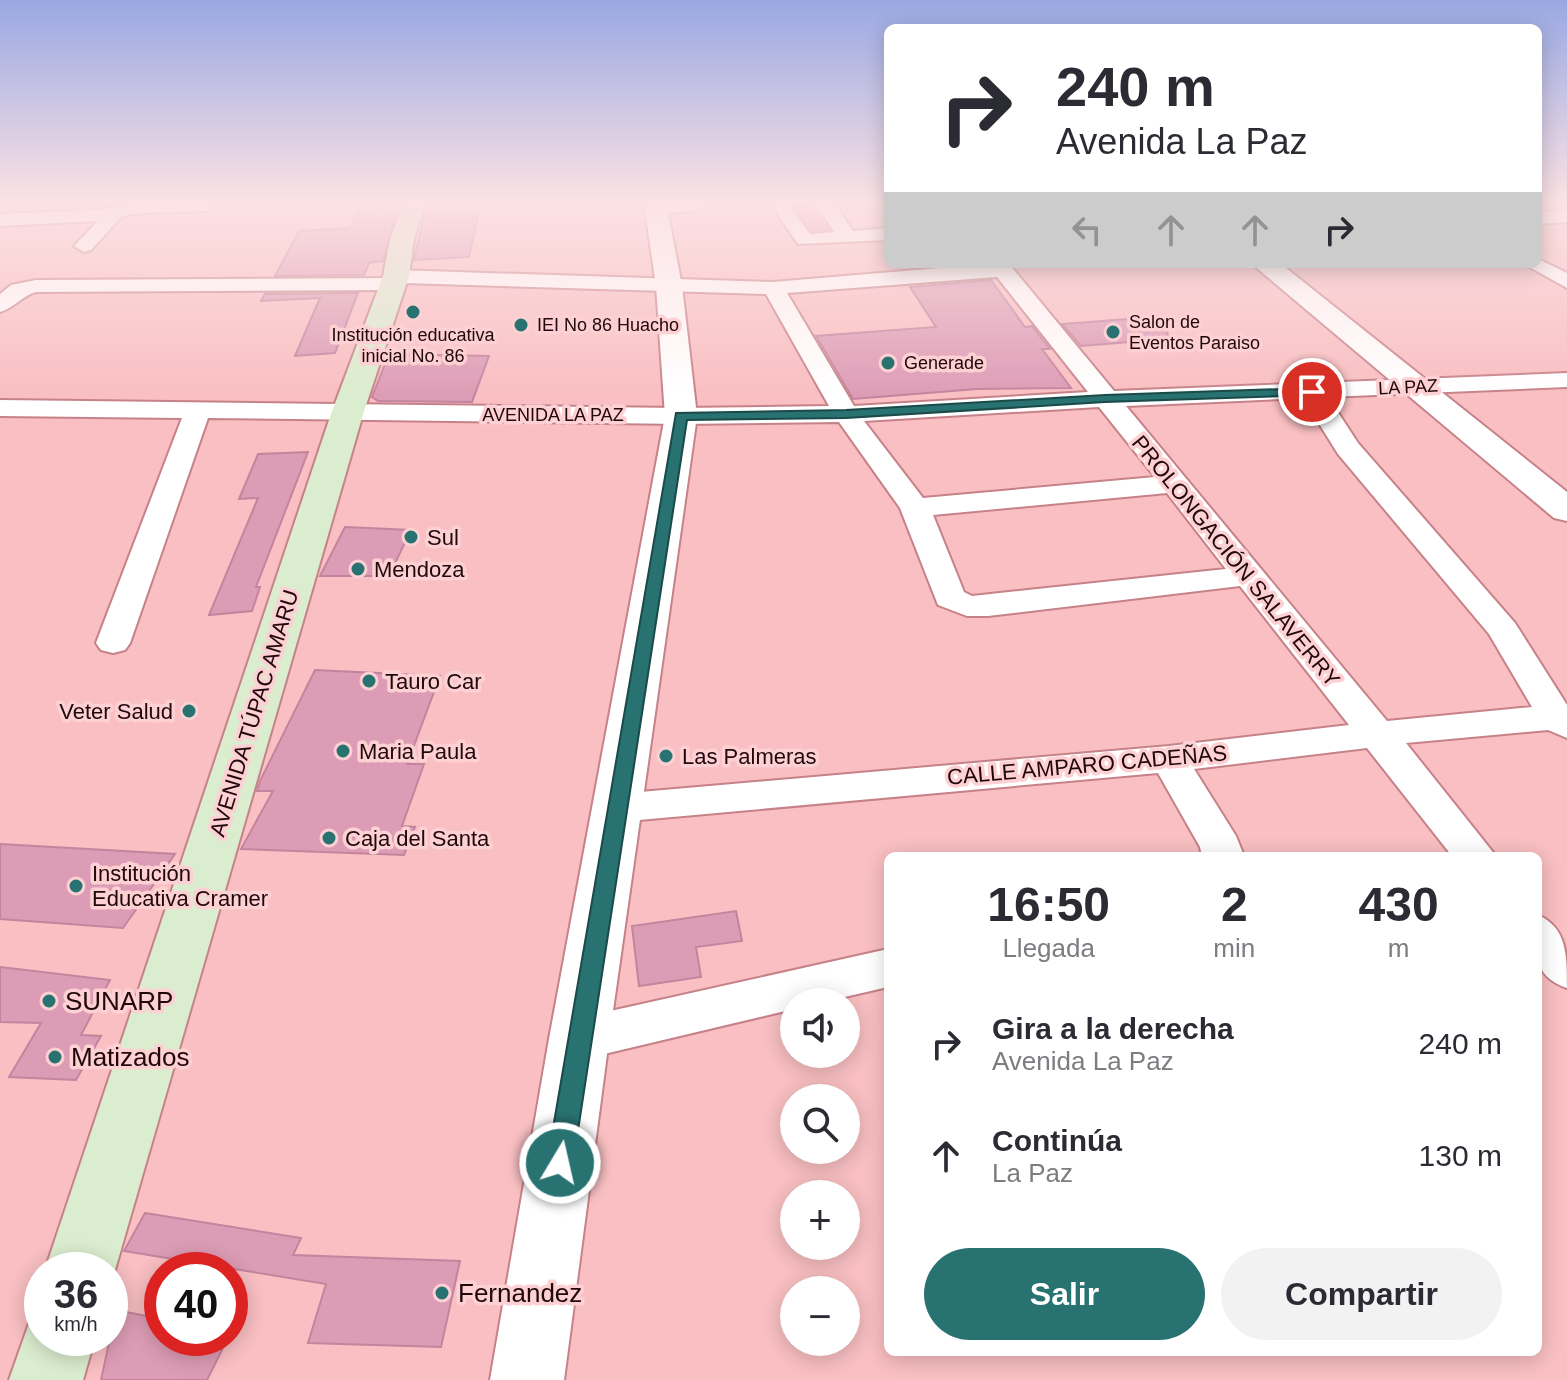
<!DOCTYPE html>
<html lang="es">
<head>
<meta charset="utf-8">
<style>
  :root { --surface:#fff; --page:#f2f2f3; --text:#2b2b33; --muted:#7c7c81; --accent:#287271 }
  body { margin:0; font-family:Helvetica,sans-serif; background:var(--page); color:var(--text); height:100vh; display:flex; flex-direction:column; font-size:30px; white-space:nowrap }
  * { box-sizing:border-box; margin:0 }
  p { font-size:26px; color:var(--muted) }
  .icon { flex:none; width:44px; height:44px; fill:none; stroke:currentColor; stroke-width:2; stroke-linecap:round; stroke-linejoin:round }
  .map { position:relative; flex:1; overflow:hidden }
  .sheet { position:absolute; left:884px; top:852px; width:658px; height:504px; display:flex; flex-direction:column; background:var(--surface); border-radius:12px; box-shadow:0 4px 20px #0003 }
  .sheet>* { flex:none }
  .banner { position:absolute; left:884px; top:24px; width:658px; height:244px; border-radius:12px; box-shadow:0 4px 20px #0003; background:#fff; color:var(--text); overflow:hidden }
  .buttons { position:absolute; left:780px; top:988px; display:grid; gap:16px }
  .buttons a { display:grid; place-items:center; width:80px; height:80px; border-radius:50%; background:var(--surface); box-shadow:0 4px 20px #0003; font-size:40px }
  .speed { position:absolute; left:24px; top:1252px; display:flex; gap:16px; font-size:40px; font-weight:700; text-align:center }
  .speed>* { display:grid; place-content:center; width:104px; height:104px; border-radius:50%; background:var(--surface); box-shadow:0 4px 20px #0003; line-height:1 }
  .speed small { font-size:20px; font-weight:400 }
  .speed .limit { border:12px solid #d22; background:#fff; color:#111 }
  .pin { position:absolute; display:grid; place-items:center; width:68px; height:68px; color:#fff; margin:-34px; border:4px solid #fff; border-radius:50%; box-shadow:0 2px 8px #0007 }
  .me { position:absolute; width:88px; margin:-44px; rotate:9deg; stroke-linejoin:round; filter:drop-shadow(0 0 6px #0008) }
  .turn { display:flex; align-items:center; gap:28px; height:168px; padding:0 40px; font-size:36px }
  .turn .icon { width:104px; height:104px; stroke-width:2.5 }
  .turn b { display:block; font-size:56px; line-height:68px }
  .lanes { display:flex; align-items:center; height:76px; padding:0 40px; background:#0003; justify-content:center; gap:40px; direction:ltr }
  .lanes .off { opacity:.35 }
  .eta { display:flex; justify-content:space-evenly; align-items:center; height:136px; text-align:center }
  .eta b { font-size:48px; font-weight:800; line-height:56px }
  .cta { display:flex; gap:16px; margin-top:auto; padding:16px 40px }
  .cta a { flex:1; height:92px; border-radius:48px; background:var(--accent); color:#fff; font-size:32px; font-weight:800; line-height:92px; text-align:center }
  .cta a+a { background:var(--page); color:var(--text) }
  ul { padding:0; list-style:none }
  li { display:flex; align-items:center; gap:24px; height:112px; padding:0 40px }
  li div { flex:1 }
  li b { display:block; font-size:30px }
  li em { font-style:normal }
  .map>svg:first-child { display:block }
  .green { fill:#e49aa0 }
  .building { fill:#dd9cb5; stroke:#c3849d; stroke-width:2 }
  .lines { fill:none; stroke-linecap:round; stroke-linejoin:round }
  .minor-casing { stroke:#c68288; stroke-width:4 }
  .tertiary-casing { stroke:#c68288; stroke-width:4 }
  .secondary-casing { stroke:#c68288; stroke-width:4 }
  .minor { fill:#fff; fill-rule:evenodd }
  .tertiary { fill:#fff; fill-rule:evenodd }
  .secondary { fill:#dbedcf; fill-rule:evenodd }
  .route { fill:#287271; stroke:#1a4a49; stroke-width:2 }
  .poi-dot { fill:#287271; stroke:#fdd0d3; stroke-width:3 }
  .labels { text-anchor:middle; dominant-baseline:central; stroke-width:7; stroke-linejoin:round; paint-order:stroke }
  .far-poi-label { font-size:18px; fill:#20080b; stroke:#fdd0d3; text-anchor:start }
  .far-street-label { font-size:18px; fill:#20080b; stroke:#fdd0d3 }
  .poi-label { font-size:22px; fill:#20080b; stroke:#fdd0d3; text-anchor:start }
  .street-label { font-size:22px; fill:#20080b; stroke:#fdd0d3 }
  .near-poi-label { font-size:26px; fill:#20080b; stroke:#fdd0d3; text-anchor:start }
</style>
</head>
<body>
<div class="map">
<svg width="1567" height="1380" viewBox="0 0 1567 1380">
  <rect width="100%" height="100%" fill="#f9bfc2"/>
  <polygon class="green" points="780,203 809,203 834,234 806,237"/>
  <g class="building">
    <polygon points="388,210 387,214 396,214 383,261 369,263 364,275 275,276 299,231 351,228 357,211"/>
    <polygon points="479,211 469,257 414,260 425,213"/>
    <polygon points="991,280 1025,327 1032,326 1050,349 1042,349 1071,388 977,389 853,399 816,336 936,327 910,287"/>
    <polygon points="358,293 335,353 295,356 320,298 261,301 265,294"/>
    <polygon points="1166,316 1168,339 1081,346 1062,324"/>
    <polygon points="389,354 489,356 472,402 378,401 372,397"/>
    <polygon points="308,452 256,587 260,587 252,611 209,615 258,498 239,499 258,454"/>
    <polygon points="345,527 411,530 389,576 320,576"/>
    <polygon points="315,670 440,676 407,764 424,764 402,826 415,827 404,855 241,849 273,791 257,791 260,781"/>
    <polygon points="0,844 175,854 123,928 0,919"/>
    <polygon points="736,911 742,941 696,947 701,977 639,986 632,926"/>
    <polygon points="0,967 110,980 81,1035 101,1036 76,1080 9,1077 41,1023 0,1022"/>
    <polygon points="145,1213 301,1238 293,1255 460,1261 441,1347 308,1343 326,1284 124,1251"/>
    <polygon points="116,1310 162,1319 162,1338 228,1338 207,1380 101,1380"/>
  </g>
  <g class="lines">
    <g class="minor-casing">
      <g id="minor">
        <polygon points="134,203 217,205 208,211 141,213 122,216 91,250 84,252 74,246 98,221 0,226 0,214 100,210"/>
        <path d="M648 203H710C700 213 656 217 646 207Z"/>
        <polygon points="770,203 788,203 810,234 834,232 816,203 834,203 853,231 888,228 888,240 798,244"/>
        <polygon points="1567,210 1567,222 1538,224 1538,212"/>
        <polygon points="1538,259 1567,273 1567,288 1524,264 1538,264"/>
        <path d="M988 264H1009L1114 391 1567 373V387L1328 397 1358 443 1515 623 1567 705V738L1548 730 1406 743 1496 856H1452L1367 748 1194 769 1236 836 1244 856H1202L1200 847 1158 773 617 822 603 818 597 808 603 798 617 794 1169 746 1349 725 1240 586 988 616H967L938 605 900 508 839 422 681 424 208 418 130 643 125 650 113 653 101 650 96 643 182 418 0 416V400L681 408 829 406 766 294 403 283 401 289 393 290 36 292C22 296 14 308 0 312V294L11 285 36 280 387 278 389 272 396 270 773 282ZM997 277 1088 392 854 406 787 293ZM1303 398 1338 454 1489 634 1532 707 1387 721 1126 406ZM1099 407 1155 477 923 498 864 421ZM1167 493 1226 569 972 596 964 592 933 515Z"/>
        <path d="M1538 915C1567 928 1567 954 1567 988 1529 975 1538 949 1538 915Z"/>
        <polygon points="888,949 888,987 823,1002 794,1002 794,1009 579,1060 562,1054 555,1039 562,1024 579,1018"/>
      </g>
    </g>
    <g class="tertiary-casing">
      <g id="tertiary">
        <polygon points="644,203 666,203 682,286 697,416 609,1039 564,1380 490,1380 549,1039 665,416 656,286"/>
        <polygon points="1252,264 1281,264 1567,492 1567,521 1554,518"/>
      </g>
    </g>
    <g class="secondary-casing">
      <g id="secondary">
        <polygon points="403,203 425,203 414,240 409,276 363,414 115,1270 110,1282 110,1270 45,1270 331,414 383,276 390,240"/>
        <polygon points="42,1309 42,1338 95,1338 83,1380 9,1380 33,1312"/>
      </g>
    </g>
    <use href="#minor" class="minor"/>
    <use href="#tertiary" class="tertiary"/>
    <use href="#secondary" class="secondary"/>
  </g>
  <linearGradient id="sky" x2="0" y2="1"><stop stop-color="#99a8e3"/><stop offset="0.51" stop-color="#fce2e4"/><stop offset="1" stop-color="#fce2e4" stop-opacity="0"/></linearGradient>
  <rect width="1567" height="396" fill="url(#sky)"/>
  <polygon class="route" points="1312,388 1316,389 1316,395 1105,402 846,418 687,420 573,1163 569,1172 560,1175 551,1172 547,1163 676,413 846,410 1105,395"/>
  <g class="poi-dot">
    <circle cx="413" cy="312" r="8"/>
    <circle cx="521" cy="325" r="8"/>
    <circle cx="1113" cy="332" r="8"/>
    <circle cx="888" cy="363" r="8"/>
    <circle cx="411" cy="537" r="8"/>
    <circle cx="358" cy="569" r="8"/>
    <circle cx="369" cy="681" r="8"/>
    <circle cx="189" cy="711" r="8"/>
    <circle cx="343" cy="751" r="8"/>
    <circle cx="666" cy="756" r="8"/>
    <circle cx="329" cy="838" r="8"/>
    <circle cx="76" cy="886" r="8"/>
    <circle cx="49" cy="1001" r="8"/>
    <circle cx="55" cy="1057" r="8"/>
    <circle cx="442" cy="1293" r="8"/>
  </g>
  <g class="labels">
    <g class="far-poi-label">
      <text x="1129" y="322">Salon de<tspan x="1129" dy="21">Eventos Paraiso</tspan></text>
      <text x="537" y="325">IEI No 86 Huacho</text>
      <text x="413" y="335" text-anchor="middle">Institución educativa<tspan x="413" dy="21">inicial No. 86</tspan></text>
      <text x="904" y="363">Generade</text>
    </g>
    <g class="far-street-label">
      <text transform="translate(1408 387) rotate(-3)">LA PAZ</text>
      <text x="553" y="415">AVENIDA LA PAZ</text>
    </g>
    <g class="poi-label">
      <text x="427" y="537">Sul</text>
      <text x="374" y="569">Mendoza</text>
      <text x="385" y="681">Tauro Car</text>
      <text x="173" y="711" text-anchor="end">Veter Salud</text>
      <text x="359" y="751">Maria Paula</text>
      <text x="682" y="756">Las Palmeras</text>
      <text x="345" y="838">Caja del Santa</text>
      <text x="92" y="873">Institución<tspan x="92" dy="25">Educativa Cramer</tspan></text>
    </g>
    <g class="street-label">
      <text transform="translate(1236 561) rotate(51)">PROLONGACIÓN SALAVERRY</text>
      <text transform="translate(254 713) rotate(-73)">AVENIDA TÚPAC AMARU</text>
      <text transform="translate(1087 765) rotate(-5)">CALLE AMPARO CADEÑAS</text>
    </g>
    <g class="near-poi-label">
      <text x="65" y="1001">SUNARP</text>
      <text x="71" y="1057">Matizados</text>
      <text x="458" y="1293">Fernandez</text>
    </g>
  </g>
</svg>
<div class="buttons">
<a><svg class="icon" aria-label="sound" viewBox="0 0 24 24"><path d="M4 9h4l5-4v14l-5-4H4zM17 9q2 3 0 6"/></svg></a>
<a><svg class="icon" aria-label="search" viewBox="0 0 24 24"><circle cx="10" cy="10" r="6"/><path d="M15 15l6 6"/></svg></a>
<a>+</a>
<a>−</a>
</div>
<div class="speed"><div>36<small>km/h</small></div><div class="limit">40</div></div>
<div class="pin" style="left:1312px;top:392px;background:#d93025"><svg class="icon" aria-label="arrive" viewBox="0 0 24 24"><path d="M6 21V4h12l-3 4 3 4H6"/></svg></div>
<svg class="me" style="left:560px;top:1163px" viewBox="-20 -20 40 40"><circle r="17" fill="#287271" stroke="#fff" stroke-width="3"/><path d="M0-11L8 9 0 5-8 9z" fill="#fff"/></svg>
<div class="banner">
<div class="turn"><svg class="icon" aria-label="right" viewBox="0 0 24 24"><path d="M7 20v-9h11M14 6l5 5-5 5"/></svg><div><b>240 m</b>Avenida La Paz</div></div>
<div class="lanes"><svg class="icon off" aria-label="left" viewBox="0 0 24 24"><path d="M17 20v-9H6M10 6l-5 5 5 5"/></svg><svg class="icon off" aria-label="ahead" viewBox="0 0 24 24"><path d="M12 20V5M6 11l6-6 6 6"/></svg><svg class="icon off" aria-label="ahead" viewBox="0 0 24 24"><path d="M12 20V5M6 11l6-6 6 6"/></svg><svg class="icon" aria-label="right" viewBox="0 0 24 24"><path d="M7 20v-9h11M14 6l5 5-5 5"/></svg></div>
</div>
<section class="sheet">
<div class="eta">
<div><b>16:50</b><p>Llegada</p></div>
<div><b>2</b><p>min</p></div>
<div><b>430</b><p>m</p></div>
</div>
<ul>
<li><svg class="icon" aria-label="right" viewBox="0 0 24 24"><path d="M7 20v-9h11M14 6l5 5-5 5"/></svg><div><b>Gira a la derecha</b><p>Avenida La Paz</p></div><em>240 m</em></li>
<li><svg class="icon" aria-label="ahead" viewBox="0 0 24 24"><path d="M12 20V5M6 11l6-6 6 6"/></svg><div><b>Continúa</b><p>La Paz</p></div><em>130 m</em></li>
</ul>
<div class="cta"><a>Salir</a><a>Compartir</a></div>
</section>
</div>
</body>
</html>
